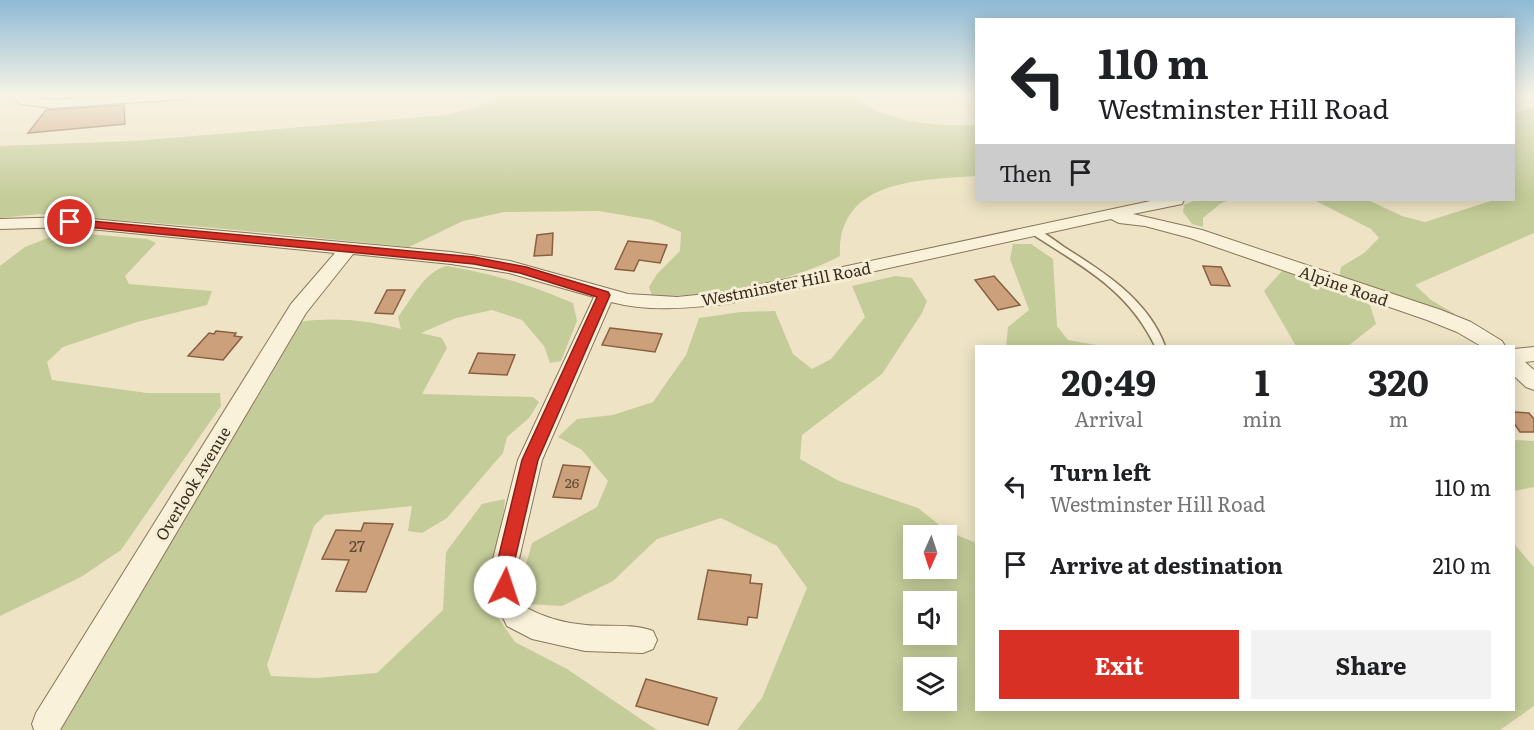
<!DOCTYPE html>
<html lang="en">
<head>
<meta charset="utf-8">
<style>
  :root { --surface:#fff; --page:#f2f2f2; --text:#202124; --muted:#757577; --accent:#d93025 }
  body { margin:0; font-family:Literata,serif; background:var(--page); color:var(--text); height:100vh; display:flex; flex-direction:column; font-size:22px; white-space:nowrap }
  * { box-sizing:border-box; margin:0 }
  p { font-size:20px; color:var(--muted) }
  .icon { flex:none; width:33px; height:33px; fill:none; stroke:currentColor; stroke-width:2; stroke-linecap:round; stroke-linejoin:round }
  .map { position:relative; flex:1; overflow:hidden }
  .side { position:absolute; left:975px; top:345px; width:540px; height:366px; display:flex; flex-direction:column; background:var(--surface); border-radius:0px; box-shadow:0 3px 15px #0003 }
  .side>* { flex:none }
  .top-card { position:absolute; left:975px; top:18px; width:540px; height:183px; border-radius:0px; box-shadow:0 3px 15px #0003; background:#fff; color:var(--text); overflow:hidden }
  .needle { width:39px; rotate:183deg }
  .fabs { position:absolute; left:903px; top:525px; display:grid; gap:12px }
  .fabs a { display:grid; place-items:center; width:54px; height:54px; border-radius:0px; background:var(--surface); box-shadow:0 3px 15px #0003; font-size:30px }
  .pin { position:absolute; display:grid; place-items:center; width:51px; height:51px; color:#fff; margin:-26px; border:3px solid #fff; border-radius:50%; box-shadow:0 2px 6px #0007 }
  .me { position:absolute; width:66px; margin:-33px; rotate:4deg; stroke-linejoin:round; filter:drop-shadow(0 0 4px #0008) }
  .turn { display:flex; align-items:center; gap:21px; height:126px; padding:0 24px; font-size:27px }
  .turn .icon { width:78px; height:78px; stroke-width:2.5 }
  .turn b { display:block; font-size:42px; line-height:51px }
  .then { display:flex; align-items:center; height:57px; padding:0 24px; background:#0003; gap:12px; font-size:22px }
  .eta { display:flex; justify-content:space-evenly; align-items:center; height:102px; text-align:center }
  .eta b { font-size:36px; font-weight:700; line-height:42px }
  .cta { display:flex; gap:12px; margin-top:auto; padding:12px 24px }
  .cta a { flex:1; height:69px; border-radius:0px; background:var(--accent); color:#fff; font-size:24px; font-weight:700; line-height:69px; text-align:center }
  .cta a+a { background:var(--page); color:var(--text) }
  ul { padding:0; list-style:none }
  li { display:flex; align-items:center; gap:18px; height:78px; padding:0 24px }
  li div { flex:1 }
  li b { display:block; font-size:22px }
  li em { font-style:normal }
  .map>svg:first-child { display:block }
  .green { fill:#c4cc99; fill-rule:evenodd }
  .building { fill:#cca07b; stroke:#886041; stroke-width:1.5 }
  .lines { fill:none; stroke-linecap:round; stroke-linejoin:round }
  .service-casing { stroke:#89765b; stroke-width:3 }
  .minor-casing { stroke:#89765b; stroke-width:2 }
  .service { fill:#f9f1d9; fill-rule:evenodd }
  .minor { fill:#f9f1d9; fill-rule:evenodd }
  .route { fill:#d93025; stroke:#8d1f18; stroke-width:1.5 }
  .labels { text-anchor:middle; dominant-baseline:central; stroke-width:6; stroke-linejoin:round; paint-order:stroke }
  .number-label { font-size:14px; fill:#5e4a36 }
  .street-label { font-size:16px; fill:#3a2d1f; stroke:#f6edd5 }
  .near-number-label { font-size:16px; fill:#5e4a36 }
</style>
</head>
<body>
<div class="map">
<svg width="1534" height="730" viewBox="0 0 1534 730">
  <rect width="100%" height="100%" fill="#eee4c5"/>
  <g class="green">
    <path d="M502 95H851C884 122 935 127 976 125V176C920 180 837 179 840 256 790 283 709 297 652 296L649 287 657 274 680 251 681 232 652 220 599 211 504 212 463 221 409 247 205 227 39 214 0 218V146L134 141 446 115 485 105Z"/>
    <polygon points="1534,107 1534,233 1415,285 1431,300 1455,314 1439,314 1339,278 1341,267 1364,253 1379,238 1371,229 1314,200 1368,200 1402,216 1425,222 1494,200 1514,200 1514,113"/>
    <polygon points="1196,200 1229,200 1220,204 1203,218 1203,227 1192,224 1183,212 1184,205"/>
    <polygon points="63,232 147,239 156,243 125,276 129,284 212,291 207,305 137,322 63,347 47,362 52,380 147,393 220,393 221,406 121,550 81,577 0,616 0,266 25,247"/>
    <polygon points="1013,244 1031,244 1053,259 1057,326 1068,340 1102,346 1006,346 1008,327 1029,310 1010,259"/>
    <path d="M446 266C491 273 531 285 573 303L577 321 561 361 550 363 544 346 522 320 492 310 456 318 421 333 442 338 447 348 422 394 533 397 539 402 529 418 507 437 503 453 447 518 422 533 408 531 412 506 325 515 314 526 267 665 271 676 316 678 377 673 443 610 446 552 482 504 505 499 494 612 515 642 567 669 657 730H53L299 322C334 317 366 320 401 329L398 317C412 299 423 273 446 266Z"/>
    <polygon points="1282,271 1322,282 1370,305 1376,324 1348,346 1296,346 1264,291"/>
    <path d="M895 276 912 278 927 301 922 313 882 374 802 435 800 459 839 481 918 508 947 531 976 543V710H1514V544L1534 567V706L1500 730H737L762 698 807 588 777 546 721 518 657 539 613 581 562 606 528 604 521 582 532 543 597 507 608 481 582 450 558 437 577 419 613 415 653 402 686 355 699 318 741 312 775 311 793 354 812 369 831 359 865 317 852 286ZM914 536H946V568H914ZM914 602H946V634H914ZM914 668H946V700H914Z"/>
    <polygon points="1514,440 1534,441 1534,487 1514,491"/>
  </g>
  <g class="building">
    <polygon points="124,105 125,124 28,133 46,110"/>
    <polygon points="553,233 552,255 534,256 537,235"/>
    <polygon points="628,241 667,245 660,263 639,260 634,271 615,269"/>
    <polygon points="1203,266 1221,267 1230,286 1211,285"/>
    <polygon points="994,276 1020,305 998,310 975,280"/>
    <polygon points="387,290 405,290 393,314 375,313"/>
    <polygon points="610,328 662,334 655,352 602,345"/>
    <polygon points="216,331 236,333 234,336 242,337 223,360 188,356 209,333 214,334"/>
    <polygon points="478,353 515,355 507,375 469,373"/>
    <polygon points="1514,412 1529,413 1534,419 1534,432 1520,432 1514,423"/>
    <polygon points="563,465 590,467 581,499 553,497"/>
    <polygon points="364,523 393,524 366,592 336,591 349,560 322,559 336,530 361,531"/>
    <polygon points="708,570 751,575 750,583 762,584 757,618 748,617 747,625 698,619"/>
    <polygon points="646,679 717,698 708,725 636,706"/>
  </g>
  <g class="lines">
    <g class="service-casing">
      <path id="service" d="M1032 227C1043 231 1054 240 1064 247 1104 272 1148 300 1165 346H1155C1127 288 1081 266 1029 232L1028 230Z"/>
    </g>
    <g class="minor-casing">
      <g id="minor">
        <polygon points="11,95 27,95 50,100 121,95 190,95 183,99 50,108 21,104"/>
        <path d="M1155 200H1184L1182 204 1133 214 1202 230 1441 310 1471 322 1502 341 1505 346H1481L1457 332 1427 320 1190 238 1145 226 1119 223 1111 219 726 304C687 308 649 312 611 302L542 460 519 559 518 587 527 608C545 618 565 623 586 625 608 627 632 623 653 631L657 640 653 649 643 653 585 651 532 639 507 626 496 603 492 587 493 559 518 460 594 297 509 273 451 264 353 254 306 313 60 730H34L32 724 36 713 291 304 335 253 70 227 0 229V219L70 217 451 252 510 261 628 294 677 297 726 292Z"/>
        <polygon points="1534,347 1534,361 1525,362 1534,370 1534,390 1526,387 1514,376 1514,349"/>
      </g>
    </g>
    <use href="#service" class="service"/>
    <use href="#minor" class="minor"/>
  </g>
  <linearGradient id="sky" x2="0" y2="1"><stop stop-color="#8ebad6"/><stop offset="0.48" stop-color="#f7f3e5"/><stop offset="1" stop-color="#f7f3e5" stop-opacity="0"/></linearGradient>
  <rect width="1534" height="197" fill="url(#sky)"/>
  <polygon class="route" points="70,219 474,257 526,267 608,292 610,295 538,460 515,559 514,587 511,592 505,595 499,592 496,587 498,559 522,460 597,297 520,273 474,264 66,225 66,220"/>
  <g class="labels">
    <g class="number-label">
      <text x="572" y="482">26</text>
    </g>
    <g class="street-label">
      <text transform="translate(786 283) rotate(-11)">Westminster Hill Road</text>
      <text transform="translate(1344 285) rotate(19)">Alpine Road</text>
      <text transform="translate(192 483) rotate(-59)">Overlook Avenue</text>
    </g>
    <g class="near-number-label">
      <text x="357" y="545">27</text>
    </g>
  </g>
</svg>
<div class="fabs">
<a><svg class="needle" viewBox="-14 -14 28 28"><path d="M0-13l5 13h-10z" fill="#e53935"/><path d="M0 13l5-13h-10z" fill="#757577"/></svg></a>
<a><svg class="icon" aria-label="sound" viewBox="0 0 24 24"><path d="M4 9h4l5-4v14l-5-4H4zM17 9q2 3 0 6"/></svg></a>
<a><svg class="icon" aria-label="layers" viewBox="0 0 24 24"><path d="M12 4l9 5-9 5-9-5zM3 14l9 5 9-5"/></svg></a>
</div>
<div class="pin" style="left:70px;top:222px;background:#d93025"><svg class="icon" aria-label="arrive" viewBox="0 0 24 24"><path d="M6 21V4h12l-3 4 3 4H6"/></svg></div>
<svg class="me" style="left:505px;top:587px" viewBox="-20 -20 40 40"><circle r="19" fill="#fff"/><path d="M0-13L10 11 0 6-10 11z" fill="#d93025"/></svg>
<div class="top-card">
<div class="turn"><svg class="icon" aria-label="left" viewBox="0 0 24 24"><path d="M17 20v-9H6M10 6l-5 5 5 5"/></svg><div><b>110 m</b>Westminster Hill Road</div></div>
<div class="then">Then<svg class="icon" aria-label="arrive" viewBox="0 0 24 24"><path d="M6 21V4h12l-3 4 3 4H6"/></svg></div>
</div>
<section class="side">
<div class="eta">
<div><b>20:49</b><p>Arrival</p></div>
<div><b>1</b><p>min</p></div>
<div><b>320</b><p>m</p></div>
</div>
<ul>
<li><svg class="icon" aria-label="left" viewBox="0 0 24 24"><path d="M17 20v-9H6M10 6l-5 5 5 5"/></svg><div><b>Turn left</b><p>Westminster Hill Road</p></div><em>110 m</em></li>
<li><svg class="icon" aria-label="arrive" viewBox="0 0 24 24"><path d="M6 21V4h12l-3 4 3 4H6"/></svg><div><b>Arrive at destination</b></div><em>210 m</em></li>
</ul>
<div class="cta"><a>Exit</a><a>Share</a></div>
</section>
</div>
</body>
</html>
